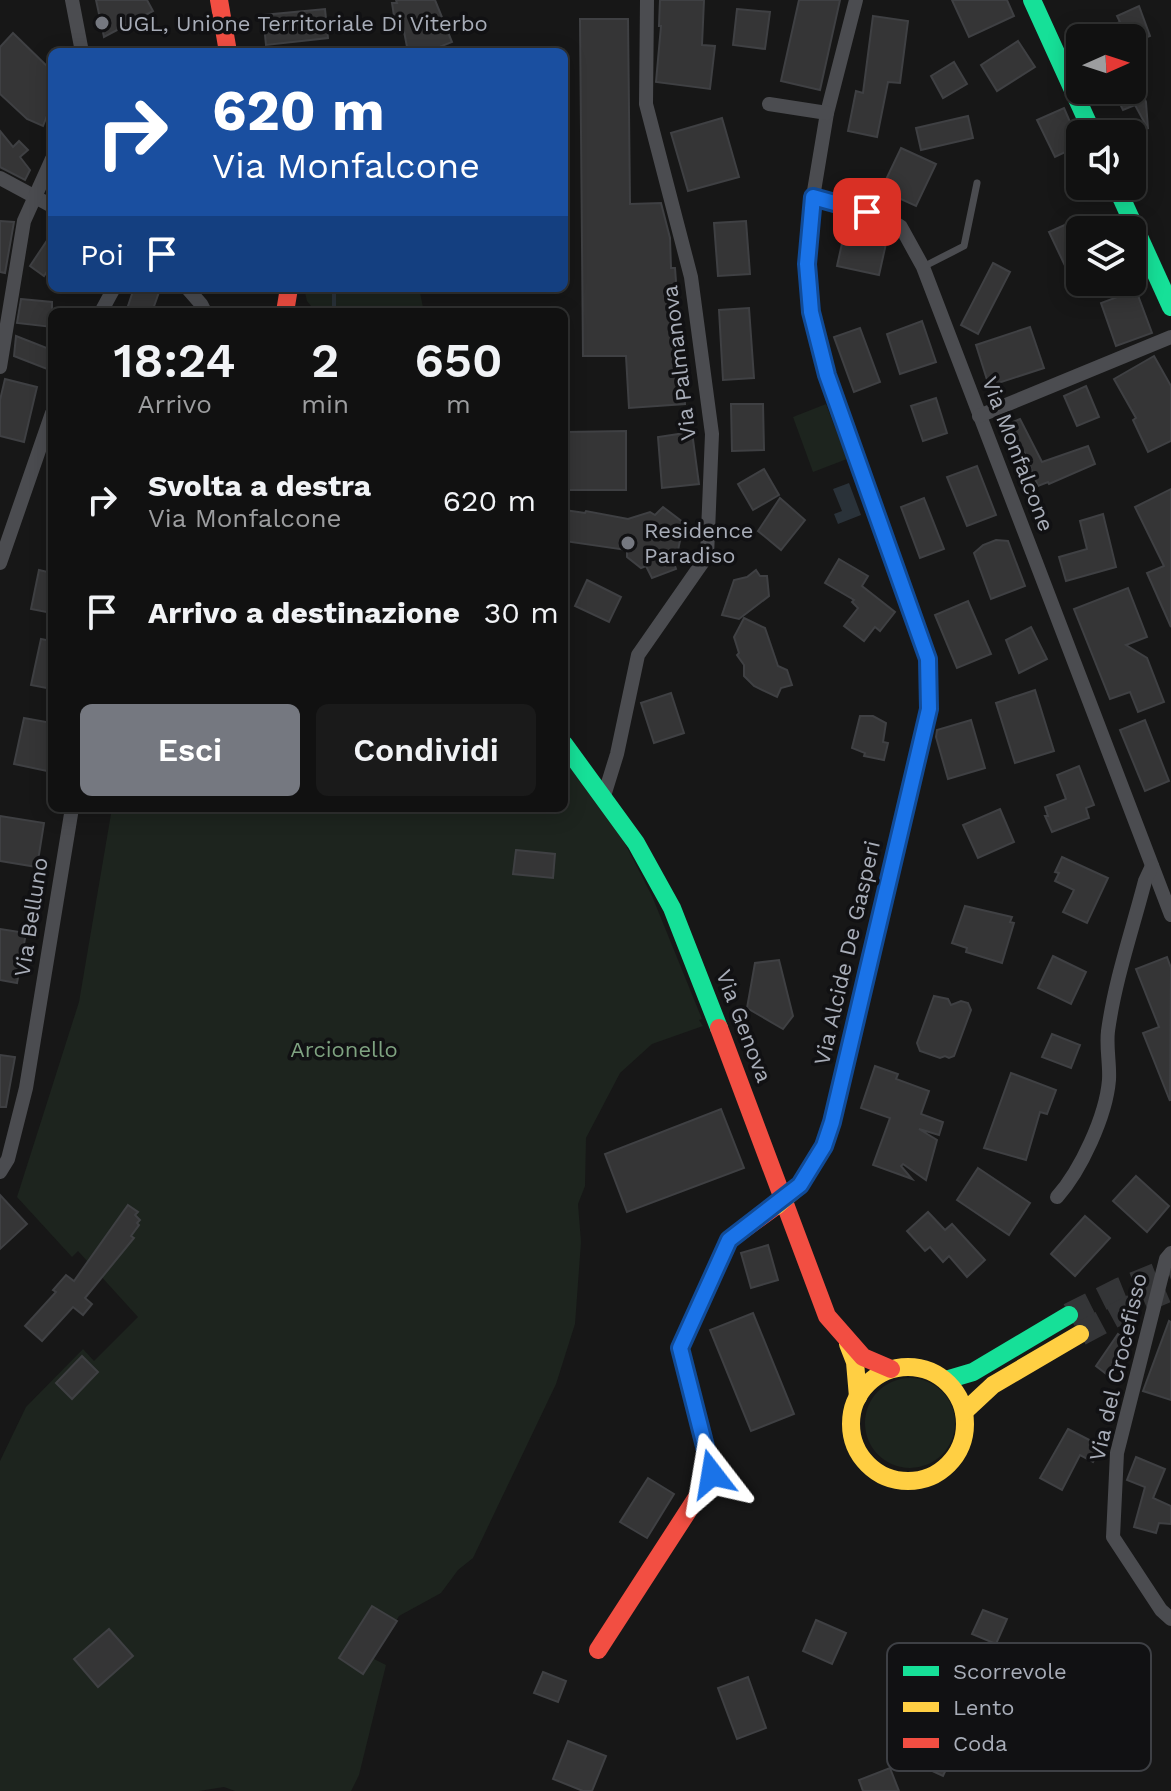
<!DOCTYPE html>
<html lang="it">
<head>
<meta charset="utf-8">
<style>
  :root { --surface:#111; --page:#1a1a1a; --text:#f1f3f6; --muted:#9c9d9f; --line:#303131; --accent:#757880 }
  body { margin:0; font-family:"Work Sans",sans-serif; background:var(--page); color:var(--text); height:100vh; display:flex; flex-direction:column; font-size:30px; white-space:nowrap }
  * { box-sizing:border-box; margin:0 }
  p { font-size:26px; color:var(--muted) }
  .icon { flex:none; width:44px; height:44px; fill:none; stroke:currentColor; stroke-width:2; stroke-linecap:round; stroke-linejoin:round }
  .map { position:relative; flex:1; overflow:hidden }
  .panel { position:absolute; left:48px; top:308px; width:520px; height:504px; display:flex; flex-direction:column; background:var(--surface); border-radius:12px; box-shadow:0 4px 20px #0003,0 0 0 2px var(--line) }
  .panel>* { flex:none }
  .banner { position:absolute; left:48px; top:48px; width:520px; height:244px; border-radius:12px; box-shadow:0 4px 20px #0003,0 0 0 2px var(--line); background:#1a4fa0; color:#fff; overflow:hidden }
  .needle { width:52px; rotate:87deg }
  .controls { position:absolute; left:1066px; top:24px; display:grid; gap:16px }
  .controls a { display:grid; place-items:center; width:80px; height:80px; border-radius:12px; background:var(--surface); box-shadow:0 4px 20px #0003,0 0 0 2px var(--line); font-size:40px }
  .pin { position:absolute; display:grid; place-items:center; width:68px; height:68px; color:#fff; margin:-34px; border-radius:16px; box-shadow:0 4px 12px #0006 }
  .me { position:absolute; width:88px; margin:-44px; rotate:346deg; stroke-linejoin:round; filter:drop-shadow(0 0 6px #0008) }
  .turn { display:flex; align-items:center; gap:28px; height:168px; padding:0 32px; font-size:36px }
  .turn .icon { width:104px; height:104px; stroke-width:2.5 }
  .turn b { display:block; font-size:56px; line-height:68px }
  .then { display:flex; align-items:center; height:76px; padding:0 32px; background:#0003; gap:16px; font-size:30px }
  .eta { display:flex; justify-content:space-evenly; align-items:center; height:136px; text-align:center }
  .eta b { font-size:48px; font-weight:600; line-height:56px }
  .cta { display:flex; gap:16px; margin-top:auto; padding:16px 32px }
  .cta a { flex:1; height:92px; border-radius:12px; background:var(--accent); color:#fff; font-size:32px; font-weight:600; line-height:92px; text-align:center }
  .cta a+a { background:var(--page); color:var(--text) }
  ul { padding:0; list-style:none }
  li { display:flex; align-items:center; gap:24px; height:112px; padding:0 32px }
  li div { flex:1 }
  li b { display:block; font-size:30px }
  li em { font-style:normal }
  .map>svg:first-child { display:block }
  .green { fill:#1d241e }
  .water { fill:#2a3239 }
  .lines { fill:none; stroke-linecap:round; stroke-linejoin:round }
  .stream { stroke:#2a3239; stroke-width:4 }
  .building { fill:#353536; stroke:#3f4043; stroke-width:2 }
  .highway-tunnel { stroke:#343537; stroke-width:24; stroke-dasharray:24 12; stroke-linecap:butt }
  .lane { stroke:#4b4c50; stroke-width:7 }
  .street { stroke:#4b4c50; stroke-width:14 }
  .fast { stroke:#16e098; stroke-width:18 }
  .slow { stroke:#ffcf43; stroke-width:18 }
  .jam { stroke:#f24e42; stroke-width:18 }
  .slow-bridge { stroke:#ffcf43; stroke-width:18 }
  .route-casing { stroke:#114b97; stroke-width:20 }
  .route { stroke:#1a73e8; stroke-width:14 }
  .poi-dot { fill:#757880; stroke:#111113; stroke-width:3 }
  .labels { text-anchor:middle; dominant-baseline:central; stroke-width:7; stroke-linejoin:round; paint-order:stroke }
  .poi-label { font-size:22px; fill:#a8adb8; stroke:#111113; text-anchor:start }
  .street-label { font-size:22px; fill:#a8adb8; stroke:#111113 }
  .park-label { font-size:22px; fill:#7fa381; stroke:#111113 }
  .key { fill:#111113; stroke:#3e4045; stroke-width:2 }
  .key-label { font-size:22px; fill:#a8adb8 }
</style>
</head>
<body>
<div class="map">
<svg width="1171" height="1791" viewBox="0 0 1171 1791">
  <rect width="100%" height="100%" fill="#171717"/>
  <g class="green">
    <polygon points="304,288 419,288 424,312 316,312 307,301"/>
    <polygon points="826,404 847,459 813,472 793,417"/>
    <polygon points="564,760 616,826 652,896 702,1019 699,1020 703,1026 652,1044 620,1073 586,1138 585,1186 578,1204 581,1242 575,1324 556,1384 473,1558 458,1570 441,1593 399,1616 374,1659 386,1665 359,1775 351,1791 235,1791 224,1787 199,1791 0,1791 0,1461 26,1407 83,1349 94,1361 138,1317 78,1251 72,1257 17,1197 79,1002 112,808 564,808"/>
    <circle cx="910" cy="1423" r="45"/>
  </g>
  <polygon class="water" points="849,483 861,515 838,524 834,514 842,511 833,489"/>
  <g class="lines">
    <polyline class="stream" points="334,312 334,288"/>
  </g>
  <g class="building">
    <polygon points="96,0 147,0 153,11 104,37"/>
    <polygon points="396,0 435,0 452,42 427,52 408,52 402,21 395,22 392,3 397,3"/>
    <polygon points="660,0 704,0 702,45 715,46 710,89 656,82 661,26 659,26"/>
    <polygon points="799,0 840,0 820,90 781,81"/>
    <polygon points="952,0 1007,0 1014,16 969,37"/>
    <polygon points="1139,6 1150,36 1132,43 1132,38 1127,38 1115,24 1120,22 1117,16"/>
    <polygon points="325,9 328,38 266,45 263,15"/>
    <polygon points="737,9 770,12 765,49 733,45"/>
    <polygon points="873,16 908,21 900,83 888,82 877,137 848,131 856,91 863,93"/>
    <polygon points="580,19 628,19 630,204 661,203 670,238 671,268 675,268 685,404 629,408 626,356 583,356"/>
    <polygon points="13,33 52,71 52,103 43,126 27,119 0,94 0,47"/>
    <polygon points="1018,41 1035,67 997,91 981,65"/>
    <polygon points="954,62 967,84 943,98 931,76"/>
    <polygon points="1113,90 1141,90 1146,102 1148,129 1135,105 1123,110"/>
    <polygon points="1064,108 1080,145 1055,157 1037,120"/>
    <polygon points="968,116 973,138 921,150 916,128"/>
    <polygon points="722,118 739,177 688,191 671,133"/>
    <polygon points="0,131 13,147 19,141 28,150 20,157 30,170 25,180 0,167"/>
    <polygon points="901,148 936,164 916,206 881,190"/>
    <polygon points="1080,218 1080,266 1068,272 1049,232"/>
    <polygon points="0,221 14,222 5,273 0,272"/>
    <polygon points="746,221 750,274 718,276 714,223"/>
    <polygon points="845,230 887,239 879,275 837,266"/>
    <polygon points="52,233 52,264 44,276 30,266"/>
    <polygon points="993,263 1010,272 978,334 961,325"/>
    <polygon points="134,288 149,288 159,292 152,312 126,312"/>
    <polygon points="1136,290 1152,333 1116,346 1101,303"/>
    <polygon points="21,299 52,302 52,327 17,323"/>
    <polygon points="749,308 754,378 723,380 719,310"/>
    <polygon points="922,321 936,362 900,374 887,334"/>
    <polygon points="1030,327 1044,368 989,386 976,345"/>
    <polygon points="860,328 880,382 854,392 834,337"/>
    <polygon points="16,336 52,350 47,369 14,356"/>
    <polygon points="1154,356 1171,386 1171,441 1148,452 1133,420 1136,418 1114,379"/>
    <polygon points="5,379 37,387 24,442 0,436 0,400"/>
    <polygon points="1086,386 1099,417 1077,426 1064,396"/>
    <polygon points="936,398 947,433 923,441 911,406"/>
    <polygon points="731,404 763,404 764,450 732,451"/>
    <polygon points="1020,419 1042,462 1088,446 1095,464 1049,484 1048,482 1038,486 1023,449 1013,453 1001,427"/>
    <polygon points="626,431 626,490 566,490 566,432"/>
    <polygon points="692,432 699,484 662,488 658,437"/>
    <polygon points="977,466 996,515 967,526 947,477"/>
    <polygon points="764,469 779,495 753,510 738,484"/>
    <polygon points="1171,489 1171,627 1147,573 1164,566 1135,507"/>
    <polygon points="780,498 805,520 781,550 758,531"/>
    <polygon points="924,498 944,549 920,558 901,507"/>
    <polygon points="663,507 684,523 676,533 681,536 677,555 672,557 676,569 652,578 646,566 641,568 627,557 627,550 564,541 564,510 585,513 586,511 628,519 650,512 655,515"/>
    <polygon points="1103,514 1116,567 1066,581 1059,557 1087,549 1080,521"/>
    <polygon points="996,540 1008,541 1025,586 991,599 974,553 983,545"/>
    <polygon points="839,559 868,576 862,586 895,612 880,631 875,627 864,641 844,626 858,608 852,602 854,600 825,583"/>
    <polygon points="39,570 52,573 52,613 31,609"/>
    <polygon points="756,570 760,576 767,576 769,596 739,619 722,615 734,580 747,577"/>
    <polygon points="587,580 621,597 609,622 575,606"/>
    <polygon points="1128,588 1147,637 1126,645 1147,658 1164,702 1138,712 1130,692 1110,699 1074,609"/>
    <polygon points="968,601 991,654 957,668 935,615"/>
    <polygon points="744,618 765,628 778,666 787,670 792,685 781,688 777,697 754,686 744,676 744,665 737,655 739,653 734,637"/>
    <polygon points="1031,627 1047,659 1019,673 1006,640"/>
    <polygon points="41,639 52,641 52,689 31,685"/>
    <polygon points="1035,690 1054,751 1015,763 996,703"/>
    <polygon points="671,693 684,733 654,743 641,703"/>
    <polygon points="860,716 873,716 886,723 883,742 888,743 884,760 864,756 865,753 852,748"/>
    <polygon points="24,718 52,723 52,772 14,764"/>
    <polygon points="971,720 985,768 948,779 936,737 937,730"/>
    <polygon points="1145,720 1169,781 1145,791 1120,730"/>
    <polygon points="1079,766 1094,805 1086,808 1089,818 1052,832 1045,816 1048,816 1045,807 1066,799 1057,775"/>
    <polygon points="1000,809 1014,842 978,858 963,825"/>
    <polygon points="0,816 44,823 37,867 0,861"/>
    <polygon points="516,850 555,854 553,878 513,874"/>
    <polygon points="1062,857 1108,878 1087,923 1063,912 1074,890 1055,881 1059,873 1055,872"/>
    <polygon points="965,906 1012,917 1010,922 1014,923 1002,963 966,952 967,948 952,943"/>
    <polygon points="0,929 26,933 17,983 0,980"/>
    <polygon points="1053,956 1086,972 1071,1004 1038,988"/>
    <polygon points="1167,957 1171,968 1170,1101 1143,1033 1159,1027 1136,969"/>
    <polygon points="779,960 793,1016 783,1029 747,1008 755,963"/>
    <polygon points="934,996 948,999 951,1005 961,1001 968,1003 971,1010 954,1056 949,1058 945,1056 940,1058 920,1051 917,1043"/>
    <polygon points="1052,1034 1080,1045 1071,1068 1042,1057"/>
    <polygon points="0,1055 15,1057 6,1107 0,1107"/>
    <polygon points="875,1066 898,1074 896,1079 929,1091 921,1114 943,1122 939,1135 919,1129 937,1140 926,1180 903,1164 901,1166 912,1179 873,1165 890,1118 861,1108"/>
    <polygon points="1011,1073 1056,1090 1047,1114 1040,1112 1026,1160 984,1148"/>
    <polygon points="721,1109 744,1168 627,1212 605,1154"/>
    <polygon points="978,1168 1030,1203 1009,1235 957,1200"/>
    <polygon points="1136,1176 1169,1206 1147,1232 1113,1201"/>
    <polygon points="0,1195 27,1224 0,1249"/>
    <polygon points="128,1205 138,1212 135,1215 140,1220 137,1223 139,1225 131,1236 134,1238 85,1298 92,1304 83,1315 73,1307 42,1341 25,1326 56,1292 53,1290 66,1275 74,1281"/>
    <polygon points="928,1212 945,1230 952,1224 985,1260 967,1277 949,1256 943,1262 930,1247 925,1251 907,1231"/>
    <polygon points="1085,1216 1110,1238 1075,1276 1051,1254"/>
    <polygon points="768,1245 778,1280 751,1288 741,1253"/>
    <polygon points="753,1313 794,1414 751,1431 710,1330"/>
    <polygon points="1169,1321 1171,1322 1171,1400 1143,1391"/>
    <polygon points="1118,1334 1132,1344 1109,1376 1096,1366"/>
    <polygon points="82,1356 98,1372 72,1399 56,1383"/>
    <polygon points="1068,1429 1101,1446 1093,1462 1080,1455 1062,1490 1040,1478"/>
    <polygon points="1136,1457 1165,1469 1153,1498 1171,1506 1171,1524 1159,1523 1156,1533 1134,1527 1145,1487 1127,1480"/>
    <polygon points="648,1478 674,1494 647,1538 620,1522"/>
    <polygon points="372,1606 397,1621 363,1674 339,1658"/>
    <polygon points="983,1610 1007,1619 996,1644 972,1634"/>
    <polygon points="816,1620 846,1633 832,1664 803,1651"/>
    <polygon points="109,1629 133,1656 98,1687 74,1659"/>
    <polygon points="543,1672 566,1681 558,1702 534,1693"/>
    <polygon points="748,1677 766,1728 737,1739 718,1688"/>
    <polygon points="919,1731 956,1748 943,1776 906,1759"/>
    <polygon points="568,1741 606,1756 592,1791 583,1791 553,1779"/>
    <polygon points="890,1768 899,1791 863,1791 859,1780"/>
  </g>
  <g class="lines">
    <g class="highway-tunnel">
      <polyline points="1069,1315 1119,1290 1171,1269"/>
      <polyline points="1080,1334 1138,1303 1171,1289"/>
    </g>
    <polyline class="lane" points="923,267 964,246 977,183"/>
    <g class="street">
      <polyline points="72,0 82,52"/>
      <polyline points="856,0 827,113 813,197 884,216 901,227 923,267 1171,915"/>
      <polyline points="769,104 827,113"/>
      <polyline points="0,178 52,206"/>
      <polyline points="187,288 201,304 205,312"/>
      <polyline points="101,312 114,288"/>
      <polyline points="0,367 24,221 52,159"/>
      <polyline points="979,416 1171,337"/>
      <polyline points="0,563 52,413"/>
      <polyline points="604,796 617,754 638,655 707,556 712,434 691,277 646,104 647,0"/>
      <polyline points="0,1172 8,1159 26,1088 72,808"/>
      <path d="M1057 1197C1081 1170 1106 1116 1109 1080 1110 1064 1106 1047 1108 1031 1115 980 1132 931 1145 881L1152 866"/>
      <polyline points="1171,1253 1166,1259 1117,1453 1113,1537 1161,1610 1171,1619"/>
    </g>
    <g class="fast">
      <polyline points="1032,0 1093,134"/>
      <polyline points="1116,186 1171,307"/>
      <polyline points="564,744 636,843 672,908 719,1028"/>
      <polyline points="800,1185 824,1146 832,1122 923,735"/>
      <polyline points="946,1380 973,1372 1069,1315"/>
    </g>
    <g class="slow">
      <polyline points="848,1344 855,1362 858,1397"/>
      <circle cx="908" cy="1424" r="57"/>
      <polyline points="964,1412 993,1385 1080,1334"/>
    </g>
    <g class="jam">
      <polyline points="219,0 228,52"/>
      <polyline points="813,197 807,264 811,312 827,375 928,659 929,709 923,735"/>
      <polyline points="285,312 289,288"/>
      <polyline points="719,1028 827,1316 863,1357 891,1369"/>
      <polyline points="598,1650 712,1474 680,1348 729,1240 776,1206"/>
    </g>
    <polyline class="slow-bridge" points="776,1206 800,1185"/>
  </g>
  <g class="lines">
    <g class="route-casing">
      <polyline id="route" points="712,1474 680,1348 729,1240 800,1185 824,1146 832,1122 929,709 928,659 827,375 811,312 807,264 813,197 867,212"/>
    </g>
    <use href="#route" class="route"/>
  </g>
  <g class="poi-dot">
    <circle cx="102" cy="23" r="8"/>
    <circle cx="628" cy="543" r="8"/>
  </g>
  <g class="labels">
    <g class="poi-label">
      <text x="118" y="23">UGL, Unione Territoriale Di Viterbo</text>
      <text x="644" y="530">Residence<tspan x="644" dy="25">Paradiso</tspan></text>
    </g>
    <g class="street-label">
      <text transform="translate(679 363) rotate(-97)">Via Palmanova</text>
      <text transform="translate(1018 454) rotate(69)">Via Monfalcone</text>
      <text transform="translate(31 917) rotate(-81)">Via Belluno</text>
      <text transform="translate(847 953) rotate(-77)">Via Alcide De Gasperi</text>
      <text transform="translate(744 1026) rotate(69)">Via Genova</text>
      <text transform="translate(1118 1367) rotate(-77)">Via del Crocefisso</text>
    </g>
    <g class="park-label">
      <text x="344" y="1049">Arcionello</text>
    </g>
  </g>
  <rect x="887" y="1643" width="264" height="128" rx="12" class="key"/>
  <rect x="903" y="1666" width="36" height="10" fill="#16e098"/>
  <rect x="903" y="1702" width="36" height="10" fill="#ffcf43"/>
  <rect x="903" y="1738" width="36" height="10" fill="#f24e42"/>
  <g class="key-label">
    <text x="953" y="1679">Scorrevole</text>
    <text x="953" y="1715">Lento</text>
    <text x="953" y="1751">Coda</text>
  </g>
</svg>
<div class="controls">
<a><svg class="needle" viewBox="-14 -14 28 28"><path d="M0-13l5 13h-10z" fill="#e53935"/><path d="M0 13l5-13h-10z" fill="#9c9d9f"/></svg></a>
<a><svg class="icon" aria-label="sound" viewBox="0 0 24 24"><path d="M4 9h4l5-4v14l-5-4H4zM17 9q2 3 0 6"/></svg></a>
<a><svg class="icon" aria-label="layers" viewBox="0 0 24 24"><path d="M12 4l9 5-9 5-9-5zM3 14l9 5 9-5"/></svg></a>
</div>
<div class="pin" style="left:867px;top:212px;background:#d93025"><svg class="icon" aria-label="arrive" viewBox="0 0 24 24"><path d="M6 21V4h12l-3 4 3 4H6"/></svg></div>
<svg class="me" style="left:712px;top:1474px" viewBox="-20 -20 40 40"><path d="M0-17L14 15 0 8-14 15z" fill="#1a73e8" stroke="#fff" stroke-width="4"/></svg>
<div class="banner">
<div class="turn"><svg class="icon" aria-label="right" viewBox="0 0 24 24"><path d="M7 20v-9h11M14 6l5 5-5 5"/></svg><div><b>620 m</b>Via Monfalcone</div></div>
<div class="then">Poi<svg class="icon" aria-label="arrive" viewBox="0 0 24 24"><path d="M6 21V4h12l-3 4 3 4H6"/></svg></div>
</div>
<section class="panel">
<div class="eta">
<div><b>18:24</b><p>Arrivo</p></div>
<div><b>2</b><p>min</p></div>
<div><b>650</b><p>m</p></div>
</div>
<ul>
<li><svg class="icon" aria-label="right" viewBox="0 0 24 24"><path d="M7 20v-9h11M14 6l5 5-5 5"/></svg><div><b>Svolta a destra</b><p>Via Monfalcone</p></div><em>620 m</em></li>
<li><svg class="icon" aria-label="arrive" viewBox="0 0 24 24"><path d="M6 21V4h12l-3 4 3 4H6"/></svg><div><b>Arrivo a destinazione</b></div><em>30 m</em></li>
</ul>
<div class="cta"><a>Esci</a><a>Condividi</a></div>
</section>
</div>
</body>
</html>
